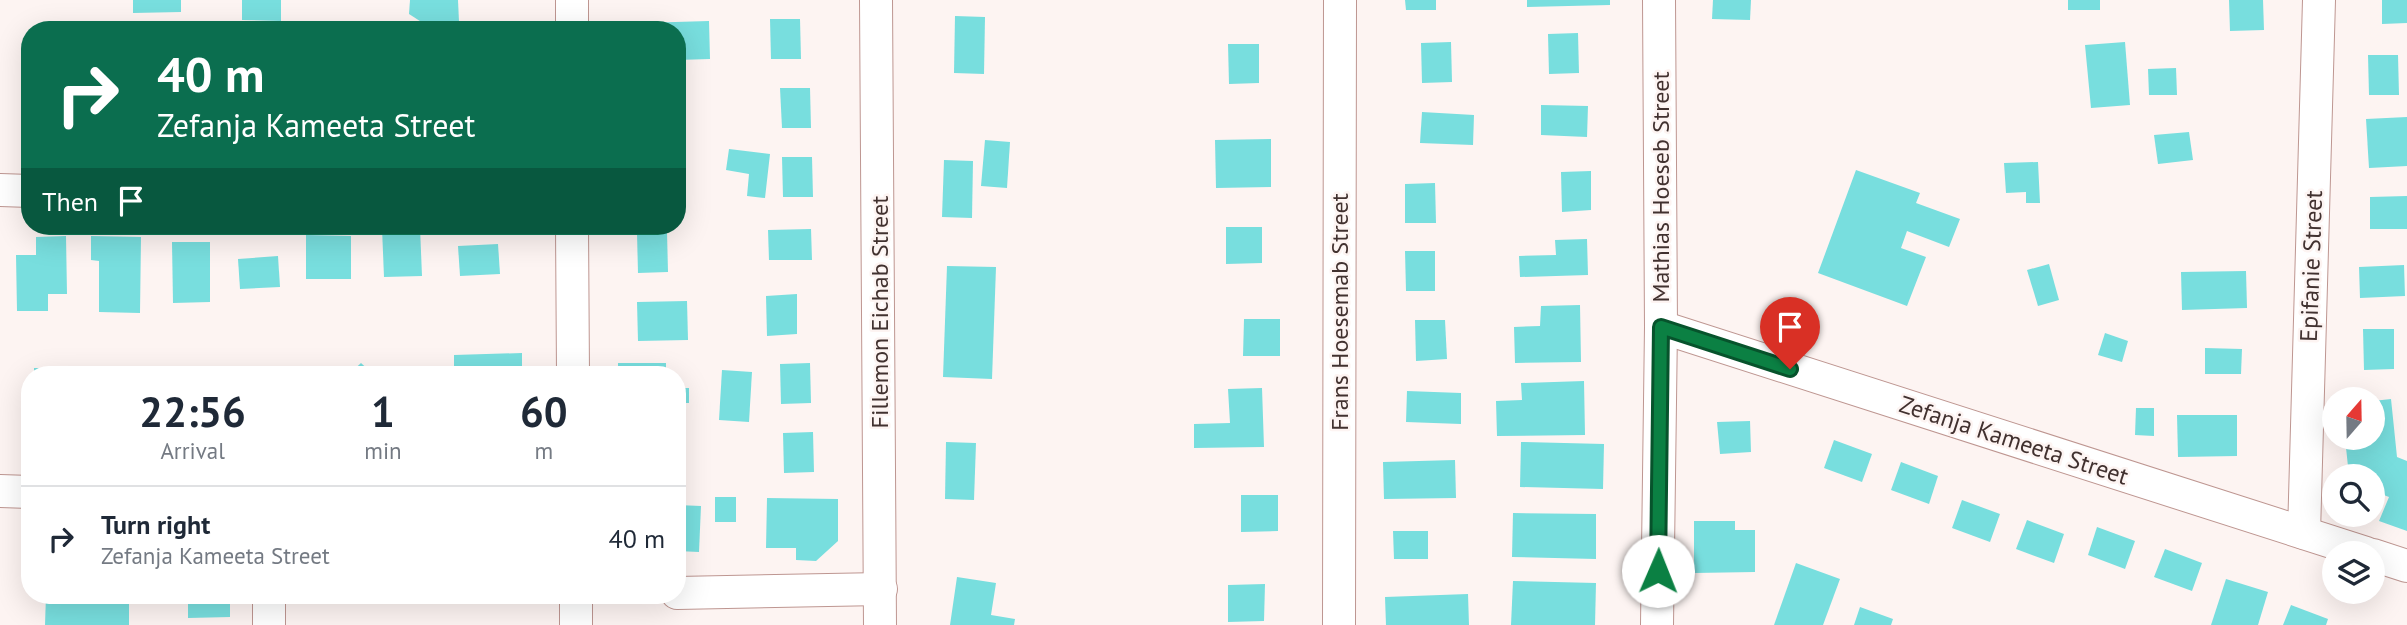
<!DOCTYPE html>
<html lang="en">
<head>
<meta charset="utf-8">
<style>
  :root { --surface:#fff; --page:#f6f6f7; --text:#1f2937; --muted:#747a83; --line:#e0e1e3 }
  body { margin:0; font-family:"PT Sans",sans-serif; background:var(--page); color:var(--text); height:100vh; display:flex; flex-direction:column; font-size:26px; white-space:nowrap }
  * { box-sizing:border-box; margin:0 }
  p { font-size:23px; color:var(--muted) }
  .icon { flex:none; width:38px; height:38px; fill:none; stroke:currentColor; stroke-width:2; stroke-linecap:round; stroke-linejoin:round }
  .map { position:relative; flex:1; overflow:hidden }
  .sheet { position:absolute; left:21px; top:366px; width:665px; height:238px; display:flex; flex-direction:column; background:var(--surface); border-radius:28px; box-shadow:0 7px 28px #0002 }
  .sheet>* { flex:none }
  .banner { position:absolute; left:21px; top:21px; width:665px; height:214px; border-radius:28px; box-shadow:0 7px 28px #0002; background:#0b6e4f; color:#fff; overflow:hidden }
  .needle { width:46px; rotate:20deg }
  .buttons { position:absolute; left:2322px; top:387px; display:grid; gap:14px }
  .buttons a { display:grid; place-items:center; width:63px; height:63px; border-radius:50%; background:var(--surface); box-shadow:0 7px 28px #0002; font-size:35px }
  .pin { position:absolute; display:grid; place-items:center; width:60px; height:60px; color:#fff; margin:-72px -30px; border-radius:50% 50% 50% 0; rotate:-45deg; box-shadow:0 0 7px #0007 }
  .pin .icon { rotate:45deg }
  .me { position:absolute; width:77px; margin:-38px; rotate:1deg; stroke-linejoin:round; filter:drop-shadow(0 0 5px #0008) }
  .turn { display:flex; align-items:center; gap:24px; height:147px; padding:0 21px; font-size:32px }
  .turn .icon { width:91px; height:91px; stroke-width:2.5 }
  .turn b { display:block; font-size:49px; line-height:60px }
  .then { display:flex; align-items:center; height:66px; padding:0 21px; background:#0003; gap:14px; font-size:26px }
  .eta { display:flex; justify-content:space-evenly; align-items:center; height:119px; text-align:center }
  .eta b { font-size:42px; font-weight:800; line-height:49px }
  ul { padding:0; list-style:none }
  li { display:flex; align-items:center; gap:21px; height:105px; padding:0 21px; border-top:2px solid var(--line) }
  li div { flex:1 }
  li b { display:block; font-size:26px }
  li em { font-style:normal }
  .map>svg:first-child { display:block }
  .building { fill:#78dede }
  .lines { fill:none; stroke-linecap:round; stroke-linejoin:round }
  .minor-casing { stroke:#be9691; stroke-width:34 }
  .minor { stroke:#fff; stroke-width:32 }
  .route-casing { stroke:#07532c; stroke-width:18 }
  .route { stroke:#0b8043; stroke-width:12 }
  .labels { text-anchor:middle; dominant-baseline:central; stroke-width:5; stroke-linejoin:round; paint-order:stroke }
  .street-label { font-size:24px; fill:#41312f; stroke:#fdf4f2 }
</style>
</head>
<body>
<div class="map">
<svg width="2407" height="625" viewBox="0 0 2407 625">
  <rect width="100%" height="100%" fill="#fdf4f2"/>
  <g class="building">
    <polygon points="133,0 181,0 181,12 133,13"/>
    <polygon points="242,0 281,0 281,21 242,20"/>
    <polygon points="410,0 458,0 459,22 423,23 409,14"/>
    <polygon points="1405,0 1436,0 1436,10 1406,10"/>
    <polygon points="1527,0 1610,0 1610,5 1527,7"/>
    <polygon points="1713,0 1751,0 1750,20 1712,19"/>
    <rect x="2068" y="0" width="32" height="10"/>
    <polygon points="2229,0 2263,0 2264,30 2230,31"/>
    <polygon points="2382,0 2407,0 2407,23 2382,24"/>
    <polygon points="955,16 985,17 984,74 954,73"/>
    <polygon points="770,19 800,19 801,59 771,59"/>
    <polygon points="709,21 710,59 677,60 677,30 641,30 641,23"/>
    <polygon points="1578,33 1579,73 1549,74 1548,34"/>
    <polygon points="1451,42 1452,82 1422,83 1421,43"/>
    <polygon points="2125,42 2130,105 2091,108 2085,45"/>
    <polygon points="26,44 30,44 30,92 27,92"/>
    <polygon points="1228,44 1259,44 1259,83 1229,84"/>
    <polygon points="2368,55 2398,55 2399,95 2369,95"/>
    <polygon points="2176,68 2177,95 2149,95 2148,69"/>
    <polygon points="780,88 810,88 811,128 782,128"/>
    <polygon points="1541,105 1588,106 1587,137 1541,135"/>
    <polygon points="1422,112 1474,115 1473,145 1420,143"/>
    <polygon points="2407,117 2407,166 2369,168 2366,119"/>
    <polygon points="2189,132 2193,160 2158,164 2154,135"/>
    <polygon points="1271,139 1271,187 1216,188 1215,140"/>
    <polygon points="985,140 1010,142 1007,188 981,186"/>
    <polygon points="729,149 770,154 765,198 747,196 749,174 726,170"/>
    <polygon points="782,157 812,157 813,197 783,197"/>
    <polygon points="944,160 973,161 972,218 942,217"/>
    <polygon points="2038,162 2040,203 2026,203 2026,192 2006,193 2004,163"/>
    <polygon points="1856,170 1920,193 1916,203 1960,219 1949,247 1907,231 1901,248 1926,257 1907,306 1818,273"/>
    <polygon points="1591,171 1591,210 1562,212 1561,172"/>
    <polygon points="1435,183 1436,223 1405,223 1405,184"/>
    <polygon points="2407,196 2407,229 2370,229 2370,197"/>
    <polygon points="420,227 422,276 384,277 382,228"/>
    <polygon points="1226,227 1262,227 1262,263 1226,264"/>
    <polygon points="811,229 812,260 769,260 768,230"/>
    <polygon points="667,232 668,272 638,273 637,233"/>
    <polygon points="306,235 351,236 351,279 306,279"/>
    <polygon points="66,236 67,294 48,294 48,311 17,311 16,255 36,255 36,237"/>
    <polygon points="91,236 141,237 140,313 99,312 99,261 91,260"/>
    <polygon points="1587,239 1588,275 1520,277 1519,256 1556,255 1555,240"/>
    <polygon points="172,242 210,242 210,302 173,303"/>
    <polygon points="498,244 500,274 460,276 458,246"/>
    <polygon points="1405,251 1435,251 1435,291 1406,291"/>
    <polygon points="278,256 280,287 240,289 238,259"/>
    <polygon points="2049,264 2059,300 2038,306 2027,270"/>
    <polygon points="2404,265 2405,296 2360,298 2359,267"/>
    <polygon points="947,266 996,267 992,379 943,377"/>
    <polygon points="2246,271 2247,308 2182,310 2181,272"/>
    <polygon points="797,294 797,334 767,336 766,296"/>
    <polygon points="687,301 688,340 638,341 637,302"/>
    <polygon points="1580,305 1581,362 1515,363 1514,327 1540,326 1541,306"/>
    <polygon points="1244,319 1280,319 1280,356 1243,356"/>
    <polygon points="1415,320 1445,320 1447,359 1416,361"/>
    <polygon points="2363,329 2394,329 2394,369 2364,370"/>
    <polygon points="2105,333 2128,341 2122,362 2098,355"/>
    <polygon points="2205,348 2242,349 2241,374 2205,374"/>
    <polygon points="522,353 522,374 454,374 454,355"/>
    <polygon points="361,363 373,374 349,374"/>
    <rect x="618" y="363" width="48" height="11"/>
    <polygon points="810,363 811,403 781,404 780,364"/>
    <rect x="34" y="368" width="47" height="6"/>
    <polygon points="722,370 752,372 749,422 719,420"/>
    <polygon points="1584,381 1585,435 1497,436 1496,401 1522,400 1521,383"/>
    <rect x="677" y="388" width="12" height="15"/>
    <polygon points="1262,388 1264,447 1194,448 1194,424 1230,423 1228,389"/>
    <polygon points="1407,391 1461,393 1461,424 1406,422"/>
    <polygon points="2391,399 2397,457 2407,461 2407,531 2379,521 2389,497 2373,491 2373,476 2349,476 2345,438 2373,438 2373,401"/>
    <polygon points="2136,408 2154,408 2154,436 2135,435"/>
    <polygon points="2177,415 2237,415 2237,456 2178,457"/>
    <polygon points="1750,421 1751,452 1720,454 1717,422"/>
    <polygon points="813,432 814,472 784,473 783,433"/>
    <polygon points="1834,440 1872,454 1862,482 1824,468"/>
    <polygon points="946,442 976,443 974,500 945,499"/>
    <polygon points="1521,442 1604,444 1603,489 1520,487"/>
    <polygon points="677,445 682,446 680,479 677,479"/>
    <polygon points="1455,460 1456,498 1384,499 1383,462"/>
    <polygon points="1901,462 1938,476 1929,504 1891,490"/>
    <polygon points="1241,495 1278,495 1278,531 1241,532"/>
    <rect x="715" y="497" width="21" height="25"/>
    <polygon points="767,498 838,499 838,541 816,561 796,560 796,548 766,548"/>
    <polygon points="1962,500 2000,514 1990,542 1952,528"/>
    <polygon points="677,505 701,506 699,552 677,551"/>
    <polygon points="1513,513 1596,514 1596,559 1512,557"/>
    <polygon points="2027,520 2064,534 2054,563 2016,549"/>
    <polygon points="1694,521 1735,521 1735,530 1755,530 1755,572 1694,573"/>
    <polygon points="2097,527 2135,541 2125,569 2088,555"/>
    <polygon points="1393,531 1428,531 1428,559 1394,559"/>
    <polygon points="2165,549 2202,563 2192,591 2154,577"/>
    <polygon points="1796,563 1840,579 1823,625 1774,625"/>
    <polygon points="957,577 996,583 991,615 1015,619 1014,625 950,625"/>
    <polygon points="2226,579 2268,592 2258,625 2211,625"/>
    <polygon points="1513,581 1596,583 1595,625 1511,625"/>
    <polygon points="1265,584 1264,621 1228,622 1228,585"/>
    <polygon points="1468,594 1469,625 1386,625 1385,597"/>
    <polygon points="46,595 129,595 129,625 45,625"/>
    <polygon points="144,595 230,595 230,617 188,618 188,598 144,598"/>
    <polygon points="335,595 385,595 384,600 335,599"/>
    <polygon points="470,595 507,595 507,601 470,602"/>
    <polygon points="2291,605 2328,619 2326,625 2283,625"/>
    <polygon points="1860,607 1893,619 1891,625 1854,625"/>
  </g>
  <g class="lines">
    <g class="minor-casing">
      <g id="minor">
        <polyline points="876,0 880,625"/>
        <polyline points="572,30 572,0"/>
        <polyline points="0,190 30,191"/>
        <polyline points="572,226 573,374"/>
        <polyline points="1661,327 2366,553"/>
        <polyline points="0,491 30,492"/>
        <polyline points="2304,533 2319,0"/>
        <polyline points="2373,555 2407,566"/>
        <polyline points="677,593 881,589"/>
        <polyline points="269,595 269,625"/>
        <polyline points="576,595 576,625"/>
        <polyline points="1339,625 1340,0"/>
        <polyline points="1657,625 1661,327 1659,0"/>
      </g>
    </g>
    <use href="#minor" class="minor"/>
  </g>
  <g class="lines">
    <g class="route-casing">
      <polyline id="route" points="1658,571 1661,327 1790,369"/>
    </g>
    <use href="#route" class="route"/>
  </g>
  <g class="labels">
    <g class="street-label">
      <text transform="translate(1660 187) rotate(-90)">Mathias Hoeseb Street</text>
      <text transform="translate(2311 266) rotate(-88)">Epifanie Street</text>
      <text transform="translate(879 312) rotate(-90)">Fillemon Eichab Street</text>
      <text transform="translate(1339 312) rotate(-90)">Frans Hoesemab Street</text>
      <text transform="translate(2014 440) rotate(18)">Zefanja Kameeta Street</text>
    </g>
  </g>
</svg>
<div class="buttons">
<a><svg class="needle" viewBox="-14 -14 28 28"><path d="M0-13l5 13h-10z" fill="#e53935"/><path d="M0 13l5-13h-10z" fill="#747a83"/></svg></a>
<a><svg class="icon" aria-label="search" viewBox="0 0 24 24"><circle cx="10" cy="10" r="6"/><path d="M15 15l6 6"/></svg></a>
<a><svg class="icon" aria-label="layers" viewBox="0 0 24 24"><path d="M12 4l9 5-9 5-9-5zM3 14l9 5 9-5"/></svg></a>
</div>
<div class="pin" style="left:1790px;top:369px;background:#d93025"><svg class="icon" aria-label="arrive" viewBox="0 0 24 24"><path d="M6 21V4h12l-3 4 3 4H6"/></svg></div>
<svg class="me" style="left:1658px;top:571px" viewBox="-20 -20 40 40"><circle r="19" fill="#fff"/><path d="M0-13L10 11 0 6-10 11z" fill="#0b8043"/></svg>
<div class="banner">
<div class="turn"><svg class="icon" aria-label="right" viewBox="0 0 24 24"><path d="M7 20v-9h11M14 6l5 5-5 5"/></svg><div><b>40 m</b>Zefanja Kameeta Street</div></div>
<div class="then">Then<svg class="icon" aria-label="arrive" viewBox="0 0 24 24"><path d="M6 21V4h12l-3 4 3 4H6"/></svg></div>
</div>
<section class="sheet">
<div class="eta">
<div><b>22:56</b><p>Arrival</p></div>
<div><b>1</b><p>min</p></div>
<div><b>60</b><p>m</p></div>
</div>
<ul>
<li><svg class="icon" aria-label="right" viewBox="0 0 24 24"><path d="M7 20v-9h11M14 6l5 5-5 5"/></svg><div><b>Turn right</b><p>Zefanja Kameeta Street</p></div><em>40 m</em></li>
</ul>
</section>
</div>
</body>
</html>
